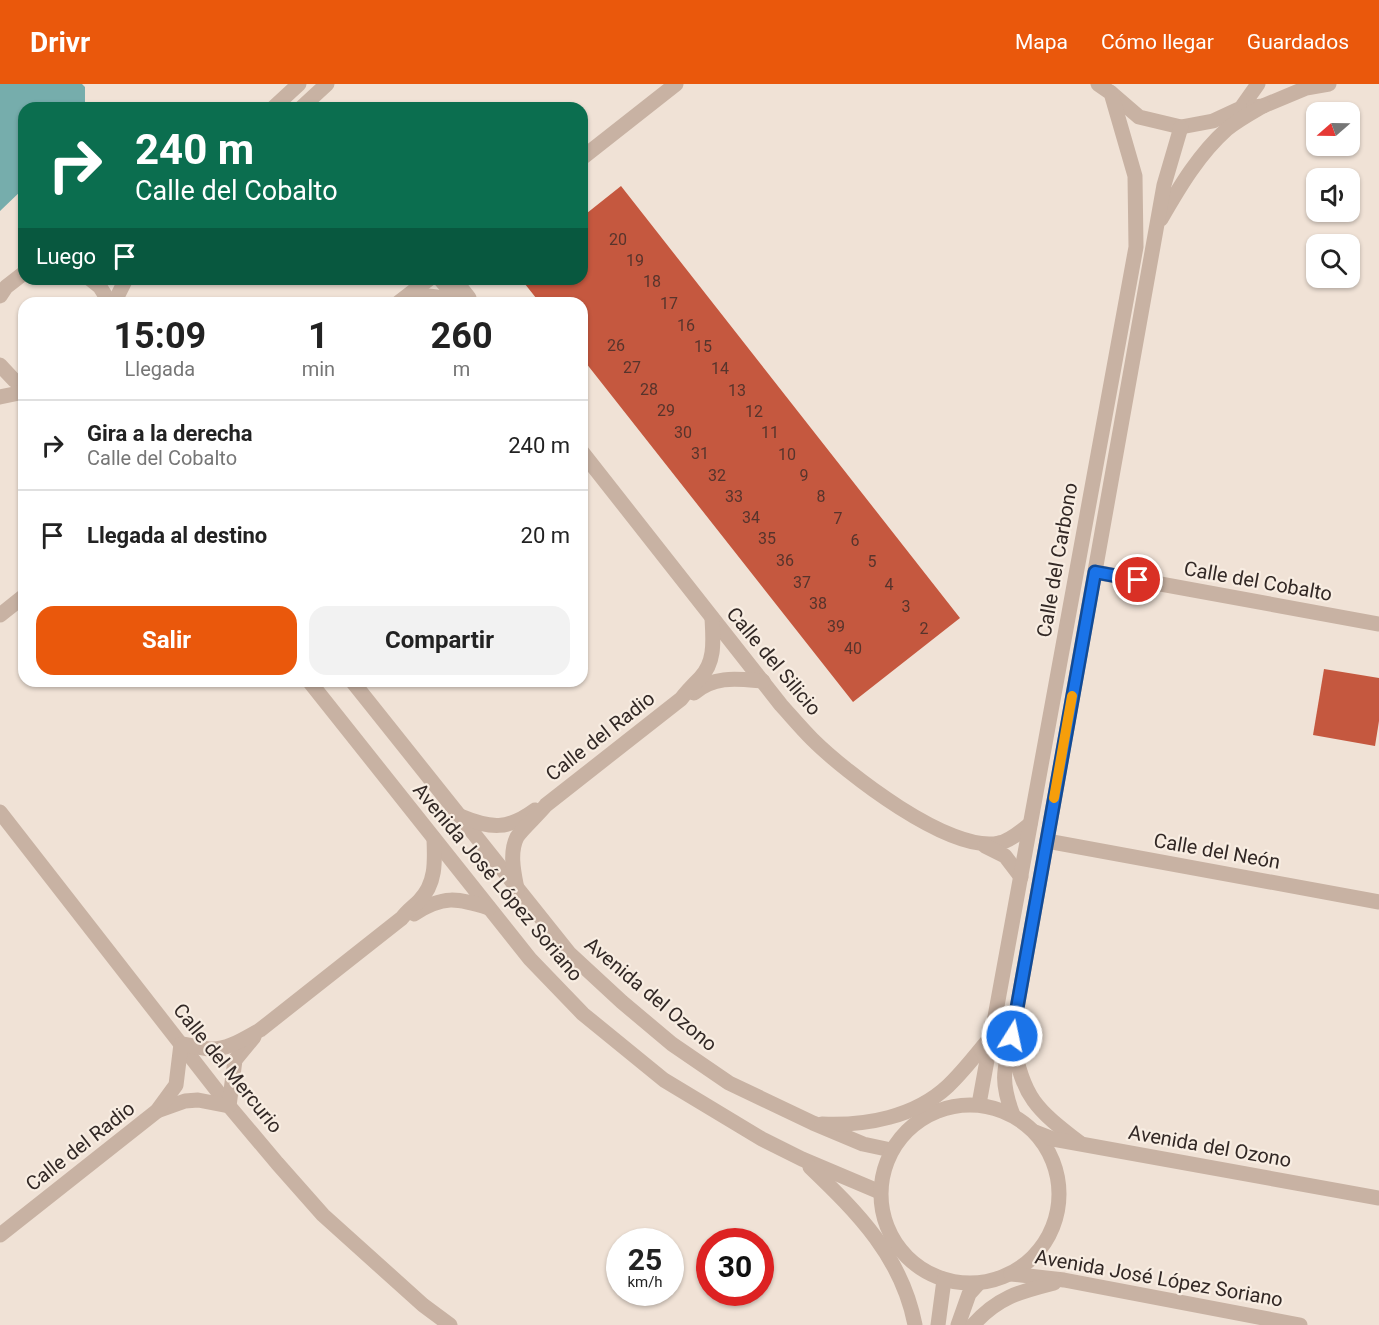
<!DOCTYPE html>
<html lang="es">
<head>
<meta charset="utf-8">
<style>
  :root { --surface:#fff; --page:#f2f2f2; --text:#222; --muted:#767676; --line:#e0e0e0; --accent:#ea580c }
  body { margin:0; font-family:Roboto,sans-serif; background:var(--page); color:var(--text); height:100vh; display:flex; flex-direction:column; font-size:22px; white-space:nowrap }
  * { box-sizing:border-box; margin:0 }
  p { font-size:20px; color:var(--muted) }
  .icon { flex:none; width:33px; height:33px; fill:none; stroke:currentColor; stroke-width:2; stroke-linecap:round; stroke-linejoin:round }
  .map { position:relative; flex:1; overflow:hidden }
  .sheet { position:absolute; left:18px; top:213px; width:570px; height:390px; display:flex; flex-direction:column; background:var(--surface); border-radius:18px; box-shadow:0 2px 4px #0004 }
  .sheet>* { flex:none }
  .guide { position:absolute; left:18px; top:18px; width:570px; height:183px; border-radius:18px; box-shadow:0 2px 4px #0004; background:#0b6e4f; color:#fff; overflow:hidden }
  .needle { width:39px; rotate:250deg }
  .controls { position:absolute; left:1306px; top:18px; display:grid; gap:12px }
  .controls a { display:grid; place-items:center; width:54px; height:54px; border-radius:12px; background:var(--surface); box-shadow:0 2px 4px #0004; font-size:30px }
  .speed { position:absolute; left:606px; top:1144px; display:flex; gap:12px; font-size:30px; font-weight:700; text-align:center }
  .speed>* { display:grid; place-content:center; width:78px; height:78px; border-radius:50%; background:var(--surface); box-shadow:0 2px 4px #0004; line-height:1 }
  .speed small { font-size:15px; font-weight:400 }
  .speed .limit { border:9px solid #d22; background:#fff; color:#111 }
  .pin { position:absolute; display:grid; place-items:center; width:51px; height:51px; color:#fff; margin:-26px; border:3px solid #fff; border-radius:50%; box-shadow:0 2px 6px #0007 }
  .me { position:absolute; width:66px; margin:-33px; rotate:10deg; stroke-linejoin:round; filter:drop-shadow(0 0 4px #0008) }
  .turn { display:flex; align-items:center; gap:21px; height:126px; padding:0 18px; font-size:27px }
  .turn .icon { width:78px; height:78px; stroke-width:2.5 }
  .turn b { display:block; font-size:42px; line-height:51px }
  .then { display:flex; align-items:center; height:57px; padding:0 18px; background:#0003; gap:12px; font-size:22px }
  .eta { display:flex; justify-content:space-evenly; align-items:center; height:102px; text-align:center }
  .eta b { font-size:36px; font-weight:700; line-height:42px }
  .button { display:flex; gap:12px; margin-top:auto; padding:12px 18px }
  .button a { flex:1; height:69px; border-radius:18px; background:var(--accent); color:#fff; font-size:24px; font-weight:700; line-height:69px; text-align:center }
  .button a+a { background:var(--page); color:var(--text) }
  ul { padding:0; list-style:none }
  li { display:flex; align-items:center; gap:18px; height:90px; padding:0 18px; border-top:2px solid var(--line) }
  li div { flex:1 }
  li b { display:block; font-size:22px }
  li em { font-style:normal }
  header { display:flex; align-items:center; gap:36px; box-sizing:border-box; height:84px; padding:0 30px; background:var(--accent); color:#fff }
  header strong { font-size:28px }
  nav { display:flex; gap:33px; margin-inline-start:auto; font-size:21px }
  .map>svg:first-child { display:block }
  .water { fill:#76adac }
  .building { fill:#c5583f }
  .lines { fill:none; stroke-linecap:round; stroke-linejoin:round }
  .minor { stroke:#c8b2a3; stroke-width:15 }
  .tertiary { stroke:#c8b2a3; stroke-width:15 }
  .route-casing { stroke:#114b97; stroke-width:15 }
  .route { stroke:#1a73e8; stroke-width:10 }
  .slow { stroke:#f59e0b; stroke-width:10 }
  .labels { text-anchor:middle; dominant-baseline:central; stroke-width:4.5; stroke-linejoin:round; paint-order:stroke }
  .number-label { font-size:16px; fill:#57342c }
  .street-label { font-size:20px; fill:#322825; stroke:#f8ede2 }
</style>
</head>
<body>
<header>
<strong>Drivr</strong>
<nav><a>Mapa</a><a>Cómo llegar</a><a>Guardados</a></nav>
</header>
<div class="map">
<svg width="1379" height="1241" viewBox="0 0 1379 1241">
  <rect width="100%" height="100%" fill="#f0e2d6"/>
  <polygon class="water" points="0,0 82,0 85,3 85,24 24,24 24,104 0,127"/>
  <g class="building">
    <polygon points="621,102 960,534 853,618 582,274 582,219 540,219 521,195 582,195 582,133"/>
    <polygon points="1324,585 1379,594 1379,637 1375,662 1313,651"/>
  </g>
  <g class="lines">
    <g class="minor">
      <polyline points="1110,8 1139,33 1181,43 1213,37 1241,24 1258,0"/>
      <polyline points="1253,23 1263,22 1306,4 1329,0"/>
      <polyline points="582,74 676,0"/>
      <path d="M1161 135C1180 102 1199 70 1227 45 1238 36 1251 29 1263 22"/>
      <polyline points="440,195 460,219"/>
      <polyline points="454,195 469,214"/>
      <polyline points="410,210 437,213 458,218"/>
      <polyline points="398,219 429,195"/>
      <path d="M582 368 781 621C791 632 801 644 812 655 845 688 950 770 999 759 1010 757 1021 747 1030 740"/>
      <polyline points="1095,488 1379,540"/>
      <polyline points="0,531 24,512"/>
      <polyline points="309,597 530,875 583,930 664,996 762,1055 802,1075 880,1108"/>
      <polyline points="352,597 569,869 622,918 672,960 729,999 813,1039 863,1060 891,1066"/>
      <path d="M694 609C715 591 738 595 763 597"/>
      <polyline points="0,728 229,1022 277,1079 323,1131 423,1221 450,1241"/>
      <path d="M460 732C491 745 508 746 535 726"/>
      <polyline points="1047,757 1379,818"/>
      <polyline points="985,762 1005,772 1021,793"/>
      <path d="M517 805C514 789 509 769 517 753 522 745 539 730 546 721L681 615C687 607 693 601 700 594 716 578 713 555 712 534"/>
      <path d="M414 830C443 811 457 814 489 824"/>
      <path d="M1013 958C1023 1014 1036 1025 1080 1059"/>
      <polyline points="979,1020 1136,163 1135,92 1111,9 1098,0"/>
      <circle cx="970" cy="1110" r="89"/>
      <polyline points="157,1027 185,1017 198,1016 229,1022 235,976 254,953"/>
      <path d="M1013 1031C1000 997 1004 986 1012 952L1164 101 1181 43"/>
      <path d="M822 1040C866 1042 915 1033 948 1002 964 987 977 969 991 953"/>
      <polyline points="1035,1048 1053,1055 1379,1114"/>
      <path d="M810 1083C858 1129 902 1173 915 1241"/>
      <path d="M0 1151 157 1027 176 1001 181 960C190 961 200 964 210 965 228 966 245 954 260 946L402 834C407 827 413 823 419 817 436 800 435 778 434 755"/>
      <polyline points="1011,1190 1064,1196 1300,1241"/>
      <polyline points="938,1241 944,1196"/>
      <polyline points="958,1241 969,1210 978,1200"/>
      <path d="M973 1241C998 1213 1019 1208 1054 1199"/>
    </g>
    <g class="tertiary">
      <polyline points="273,24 299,0"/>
      <polyline points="301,24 327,0"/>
      <polyline points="90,195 100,203 110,219"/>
      <polyline points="0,212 6,203 24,189"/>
      <polyline points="114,219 126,195"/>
      <polyline points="0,281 14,296 24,301"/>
      <polyline points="0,313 24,308"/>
    </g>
  </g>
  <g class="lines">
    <g class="route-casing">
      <polyline id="route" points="1012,952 1095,488 1138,496"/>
    </g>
    <use href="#route" class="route"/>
    <polyline class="slow" points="1054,714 1072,612"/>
  </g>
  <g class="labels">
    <g class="number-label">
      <text x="618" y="155">20</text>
      <text x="635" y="176">19</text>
      <text x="652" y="197">18</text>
      <text x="669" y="219">17</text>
      <text x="686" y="241">16</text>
      <text x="616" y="261">26</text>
      <text x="703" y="262">15</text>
      <text x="632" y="283">27</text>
      <text x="720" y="284">14</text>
      <text x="649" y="305">28</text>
      <text x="737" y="306">13</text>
      <text x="666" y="326">29</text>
      <text x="754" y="327">12</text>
      <text x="683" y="348">30</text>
      <text x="770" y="348">11</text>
      <text x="700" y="369">31</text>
      <text x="787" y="370">10</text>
      <text x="717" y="391">32</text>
      <text x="804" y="391">9</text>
      <text x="734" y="412">33</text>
      <text x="821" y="412">8</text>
      <text x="751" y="433">34</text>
      <text x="838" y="434">7</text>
      <text x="767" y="454">35</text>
      <text x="855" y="456">6</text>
      <text x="785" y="476">36</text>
      <text x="872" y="477">5</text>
      <text x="802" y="498">37</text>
      <text x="889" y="500">4</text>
      <text x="818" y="519">38</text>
      <text x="906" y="522">3</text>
      <text x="836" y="542">39</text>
      <text x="924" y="544">2</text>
      <text x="853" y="564">40</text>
    </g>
    <g class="street-label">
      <text transform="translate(1057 476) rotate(-80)">Calle del Carbono</text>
      <text transform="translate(1258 497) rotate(10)">Calle del Cobalto</text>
      <text transform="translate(774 577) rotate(50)">Calle del Silicio</text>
      <text transform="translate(600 652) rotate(-38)">Calle del Radio</text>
      <text transform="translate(1217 767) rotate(10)">Calle del Neón</text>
      <text transform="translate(498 798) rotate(50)">Avenida José López Soriano</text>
      <text transform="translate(651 910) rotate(40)">Avenida del Ozono</text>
      <text transform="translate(228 984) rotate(51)">Calle del Mercurio</text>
      <text transform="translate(80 1062) rotate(-38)">Calle del Radio</text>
      <text transform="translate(1210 1062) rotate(10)">Avenida del Ozono</text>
      <text transform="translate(1159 1194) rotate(10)">Avenida José López Soriano</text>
    </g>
  </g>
</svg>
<div class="controls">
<a><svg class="needle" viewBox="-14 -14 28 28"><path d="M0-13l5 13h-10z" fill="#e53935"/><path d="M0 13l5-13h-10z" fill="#767676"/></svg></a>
<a><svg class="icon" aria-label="sound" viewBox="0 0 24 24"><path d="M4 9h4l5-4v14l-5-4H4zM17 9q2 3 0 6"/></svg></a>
<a><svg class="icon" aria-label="search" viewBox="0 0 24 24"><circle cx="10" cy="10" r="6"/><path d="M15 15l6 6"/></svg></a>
</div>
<div class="speed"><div>25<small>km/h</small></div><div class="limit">30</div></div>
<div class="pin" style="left:1138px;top:496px;background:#d93025"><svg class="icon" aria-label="arrive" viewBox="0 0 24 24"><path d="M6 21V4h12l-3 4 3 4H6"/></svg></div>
<svg class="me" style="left:1012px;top:952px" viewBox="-20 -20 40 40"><circle r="17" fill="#1a73e8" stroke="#fff" stroke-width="3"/><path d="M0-11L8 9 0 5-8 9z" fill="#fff"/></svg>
<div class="guide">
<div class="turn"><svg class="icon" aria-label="right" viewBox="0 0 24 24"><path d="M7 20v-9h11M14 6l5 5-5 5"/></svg><div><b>240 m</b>Calle del Cobalto</div></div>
<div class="then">Luego<svg class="icon" aria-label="arrive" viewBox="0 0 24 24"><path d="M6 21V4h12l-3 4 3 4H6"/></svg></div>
</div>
<section class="sheet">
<div class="eta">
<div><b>15:09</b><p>Llegada</p></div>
<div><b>1</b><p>min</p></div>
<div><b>260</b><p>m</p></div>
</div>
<ul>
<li><svg class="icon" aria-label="right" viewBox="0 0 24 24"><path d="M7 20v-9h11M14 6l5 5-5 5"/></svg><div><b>Gira a la derecha</b><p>Calle del Cobalto</p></div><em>240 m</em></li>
<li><svg class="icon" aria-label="arrive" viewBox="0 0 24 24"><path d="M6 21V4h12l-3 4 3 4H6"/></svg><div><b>Llegada al destino</b></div><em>20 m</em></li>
</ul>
<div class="button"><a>Salir</a><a>Compartir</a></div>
</section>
</div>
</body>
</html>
